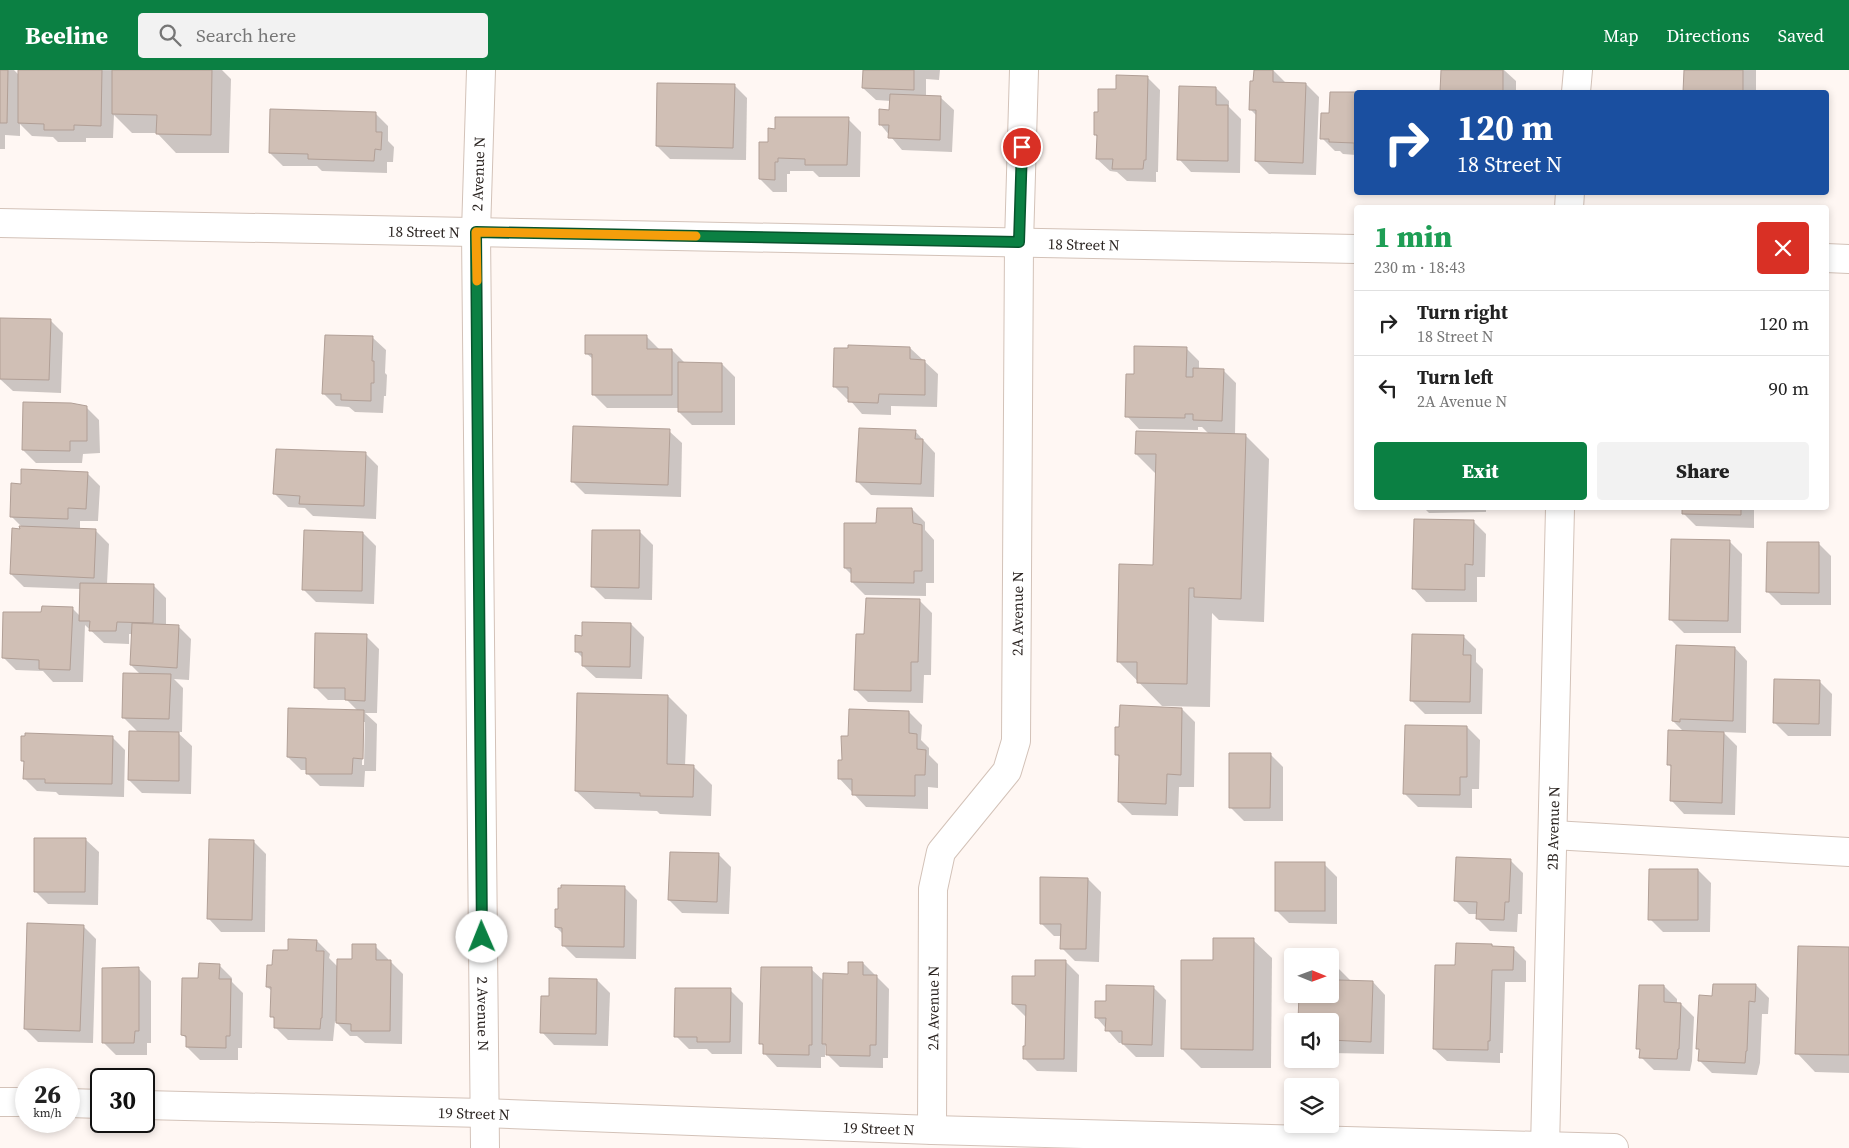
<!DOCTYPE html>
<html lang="en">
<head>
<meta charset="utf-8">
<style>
  :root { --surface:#fff; --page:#f2f2f2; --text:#222; --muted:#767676; --line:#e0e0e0; --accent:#0b8043 }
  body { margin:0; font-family:"Source Serif 4",serif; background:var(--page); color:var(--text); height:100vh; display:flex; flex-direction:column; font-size:19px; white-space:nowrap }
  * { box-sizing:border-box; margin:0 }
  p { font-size:16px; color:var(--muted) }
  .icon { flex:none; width:28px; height:28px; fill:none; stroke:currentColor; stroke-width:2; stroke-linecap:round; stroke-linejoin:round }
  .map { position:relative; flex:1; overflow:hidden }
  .panel { position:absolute; left:1354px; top:135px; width:475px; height:305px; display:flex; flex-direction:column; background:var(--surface); border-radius:5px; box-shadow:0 2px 8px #0003 }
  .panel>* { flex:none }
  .banner { position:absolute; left:1354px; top:20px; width:475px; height:105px; border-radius:5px; box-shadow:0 2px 8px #0003; background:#1a4fa0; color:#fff; overflow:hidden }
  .needle { width:32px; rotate:91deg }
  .tools { position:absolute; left:1284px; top:878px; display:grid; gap:10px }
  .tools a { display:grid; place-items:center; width:55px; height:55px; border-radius:5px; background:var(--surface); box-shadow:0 2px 8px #0003; font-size:25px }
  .speed { position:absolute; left:15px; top:998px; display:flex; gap:10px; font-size:25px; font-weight:700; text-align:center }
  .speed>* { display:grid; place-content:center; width:65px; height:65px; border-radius:50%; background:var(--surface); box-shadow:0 2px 8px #0003; line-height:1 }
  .speed small { font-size:12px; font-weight:400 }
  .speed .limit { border:2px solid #111; border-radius:8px; background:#fff; color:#111 }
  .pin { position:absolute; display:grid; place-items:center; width:42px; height:42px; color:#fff; margin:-21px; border:2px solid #fff; border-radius:50%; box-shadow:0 1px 5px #0007 }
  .me { position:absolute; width:55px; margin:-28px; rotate:359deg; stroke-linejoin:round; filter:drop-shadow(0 0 4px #0008) }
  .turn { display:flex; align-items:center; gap:18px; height:105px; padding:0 20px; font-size:22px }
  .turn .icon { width:65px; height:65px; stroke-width:2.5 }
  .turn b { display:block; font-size:35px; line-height:42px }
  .round { display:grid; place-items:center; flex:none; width:52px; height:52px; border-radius:5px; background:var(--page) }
  .summary { display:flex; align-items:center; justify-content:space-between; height:85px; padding:0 20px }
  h1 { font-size:30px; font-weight:800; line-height:38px; color:#1e9e55 }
  .action { display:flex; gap:10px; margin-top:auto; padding:10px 20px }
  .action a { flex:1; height:58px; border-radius:5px; background:var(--accent); color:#fff; font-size:20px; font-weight:800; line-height:58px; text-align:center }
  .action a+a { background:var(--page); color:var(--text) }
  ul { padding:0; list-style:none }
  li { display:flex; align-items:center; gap:15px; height:65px; padding:0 20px; border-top:1px solid var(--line) }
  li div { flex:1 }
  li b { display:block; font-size:19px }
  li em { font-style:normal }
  header { display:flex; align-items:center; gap:30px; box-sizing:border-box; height:70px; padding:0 25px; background:var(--accent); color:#fff }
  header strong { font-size:24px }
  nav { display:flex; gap:28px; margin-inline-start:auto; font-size:18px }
  .search { width:350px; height:45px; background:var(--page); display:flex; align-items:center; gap:12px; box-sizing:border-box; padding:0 18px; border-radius:5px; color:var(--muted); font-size:19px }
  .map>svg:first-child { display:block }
  .shadow { fill:#0003; fill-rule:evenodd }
  .building { fill:#d0bfb5; stroke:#b19f96 }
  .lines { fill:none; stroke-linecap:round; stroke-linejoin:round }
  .minor-casing { stroke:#d3c2b8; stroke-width:30 }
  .minor { stroke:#fff; stroke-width:28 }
  .route-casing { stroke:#07532c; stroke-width:12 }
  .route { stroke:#0b8043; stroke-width:9 }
  .slow { stroke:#f59e0b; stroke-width:9 }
  .labels { text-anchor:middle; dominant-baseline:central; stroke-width:5; stroke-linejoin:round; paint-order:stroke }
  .street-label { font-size:15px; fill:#2b2421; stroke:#fff }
</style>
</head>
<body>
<header>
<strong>Beeline</strong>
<div class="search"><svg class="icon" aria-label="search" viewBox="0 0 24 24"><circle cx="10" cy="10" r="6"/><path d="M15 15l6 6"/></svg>Search here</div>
<nav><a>Map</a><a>Directions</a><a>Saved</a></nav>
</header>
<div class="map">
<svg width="1849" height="1078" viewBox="0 0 1849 1078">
  <rect width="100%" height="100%" fill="#fff7f3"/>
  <g class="shadow">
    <polygon points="0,0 14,0 19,5 19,0 112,0 114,2 114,0 222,0 231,9 229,83 176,83 157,63 132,63 114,45 113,68 86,68 86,72 58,72 53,67 32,66 20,54 20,66 5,65 5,79 0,79"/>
    <polygon points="864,0 940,0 939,10 926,9 926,27 941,28 954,40 952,82 902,80 880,54 890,41 891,31 876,30 863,18"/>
    <polygon points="1255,0 1273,0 1285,12 1306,14 1319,27 1316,105 1269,104 1256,91 1257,46 1250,39"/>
    <polygon points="1442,0 1504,0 1516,11 1516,22 1441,22"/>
    <rect x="1685" y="0" width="71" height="22"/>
    <polygon points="1147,7 1160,20 1158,102 1156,102 1156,112 1127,111 1117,102 1110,101 1097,89 1098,68 1095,64 1099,43 1117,20"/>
    <polygon points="734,15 747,28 746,90 670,89 657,76"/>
    <polygon points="1216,18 1229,31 1229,37 1241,49 1240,103 1191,102 1179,89"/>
    <polygon points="1331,23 1356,23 1356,85 1343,84 1340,81 1335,81 1322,68 1331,44"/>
    <polygon points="375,43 388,56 388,71 394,77 393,92 387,92 387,103 322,101 317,96 283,96 270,83"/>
    <polygon points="848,49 861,62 860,107 819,107 813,101 790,101 790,104 787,104 787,122 773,122 760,109 769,73 776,60"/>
    <polygon points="50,250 63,263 61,323 13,321 0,309"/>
    <polygon points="646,266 659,279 672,280 685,293 722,294 735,307 735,355 692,355 679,342 679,338 607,338 594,325 594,290 586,283"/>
    <polygon points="373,268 386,280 385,303 387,305 386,326 384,326 383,343 355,342 349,337 336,336 323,323"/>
    <polygon points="910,278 938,304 937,337 891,336 891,345 862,344 849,329 847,329 834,316"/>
    <polygon points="1186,278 1199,291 1199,299 1223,300 1236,313 1235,365 1245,365 1269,389 1264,552 1219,550 1212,543 1210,637 1162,636 1118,591 1154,496 1157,405 1136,384 1209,364 1202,357 1198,357 1198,360 1139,359 1127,346 1135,306"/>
    <polygon points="86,337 99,350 100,383 83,384 82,393 36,393 23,380"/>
    <polygon points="669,361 682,373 681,427 585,424 572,411"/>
    <polygon points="915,361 935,383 934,427 871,425 858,412"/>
    <polygon points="366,384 378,396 376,449 313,446 305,438 288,437 275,424"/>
    <polygon points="87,403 100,416 98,451 80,451 80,460 96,461 109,474 107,514 153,515 166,528 166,556 178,556 191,569 189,610 174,609 183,618 182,662 177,662 192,676 191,724 142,723 129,710 139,663 124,648 141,605 131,595 133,564 129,564 129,574 104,573 85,555 83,612 53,612 43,601 16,600 3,587 43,543 72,538 80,546 81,519 24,517 11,504 23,458 11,446 22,415"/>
    <polygon points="1424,438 1486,438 1486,442 1429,443"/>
    <polygon points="1683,438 1754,438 1754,458 1696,456 1683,443"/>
    <polygon points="912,439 925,452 925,460 934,470 934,513 926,513 926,526 865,525 852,512 852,505 845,498 877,454"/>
    <polygon points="1473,451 1486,464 1485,507 1477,507 1477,532 1426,532 1414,519"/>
    <polygon points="640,462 653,475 652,530 605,529 592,516"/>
    <polygon points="363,463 376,476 374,534 316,532 303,519"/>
    <polygon points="1729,471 1742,484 1741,563 1684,563 1671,550"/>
    <polygon points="1818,473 1831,486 1831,535 1781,535 1768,522"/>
    <polygon points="919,530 932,543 931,605 924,605 923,633 868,632 855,619 866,565"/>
    <polygon points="631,554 644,567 642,609 596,608 583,596 583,588 576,581 583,567"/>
    <path d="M366 566 379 579 377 643H365L377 654 376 701H365L364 717 320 716 307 703V700H301L288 687 358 641 347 630H328L315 617ZM363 652H365L364 695H362Z"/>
    <polygon points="1463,566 1476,579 1476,592 1483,599 1482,644 1425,644 1412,631"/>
    <polygon points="1735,578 1747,591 1746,663 1723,662 1737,676 1735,745 1684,744 1672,731 1672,698 1668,694 1684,662 1673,651"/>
    <polygon points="1819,611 1832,624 1831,666 1788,666 1775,653"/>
    <polygon points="668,626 687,645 685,696 693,696 712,715 711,746 660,744 657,741 595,739 576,721"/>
    <polygon points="1182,639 1195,652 1194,717 1179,717 1178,746 1132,745 1119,732 1120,688 1116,684"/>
    <polygon points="909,642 922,655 921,670 929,678 929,685 938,694 938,718 928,717 928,739 866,737 839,708 849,667"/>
    <polygon points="1467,657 1480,670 1479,719 1472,719 1472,738 1418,737 1405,724"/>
    <polygon points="112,667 125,680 124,727 59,725 56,722 37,721 24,708 25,693 22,691"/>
    <polygon points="1270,684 1283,697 1283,751 1244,751 1231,738"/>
    <polygon points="86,770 99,782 98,835 48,834 35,821"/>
    <polygon points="253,771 266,784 265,862 221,862 209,849"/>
    <polygon points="718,784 731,797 729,844 682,843 669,830"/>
    <polygon points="1510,790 1523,803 1522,844 1518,844 1517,862 1490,861 1477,848 1477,844 1469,844 1456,831"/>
    <polygon points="1324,794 1337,807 1337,854 1289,853 1276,840"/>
    <polygon points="1698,800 1711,813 1710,862 1663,862 1650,849"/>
    <polygon points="1088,809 1101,822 1099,892 1075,891 1062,878 1062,866 1054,866 1041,853"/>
    <polygon points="624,817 637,830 636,889 576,888 563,875 563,864 556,857"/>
    <polygon points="83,856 96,869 93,973 38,972 25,959"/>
    <polygon points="1253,870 1272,888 1271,998 1201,998 1182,979 1214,892"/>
    <polygon points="317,871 330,884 329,888 338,897 353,891 375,876 388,889 388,891 390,891 403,904 402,974 365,973 357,966 350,966 335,951 333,971 288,970 275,957 275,950 272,946 272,921 267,917 273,897 289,881"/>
    <polygon points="1492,875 1494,878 1513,878 1526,891 1526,912 1505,912 1503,983 1500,983 1500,993 1447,991 1434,979 1457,897"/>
    <polygon points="1849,878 1849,1003 1815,1002 1797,983"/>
    <polygon points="1066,892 1079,905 1077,1002 1037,1001 1024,988 1026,977 1027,948 1013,934 1036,907"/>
    <polygon points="863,893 889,919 888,988 883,988 883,998 840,997 827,984 827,978 825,975 825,987 821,987 821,998 777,997 765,984 765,977 761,973 811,899 824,911 849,905"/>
    <polygon points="219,895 232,908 232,912 243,923 242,978 238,978 238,990 200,990 187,977 187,969 183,965 200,909"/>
    <polygon points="1330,898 1338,898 1351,911 1373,912 1385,925 1384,984 1331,983 1330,951 1300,951 1300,924 1330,924"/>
    <polygon points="139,899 151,911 151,973 147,973 147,985 116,985 103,972"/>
    <polygon points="597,910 610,923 608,976 554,975 542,962 550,928"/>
    <polygon points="1756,915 1769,928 1768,944 1762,944 1760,993 1757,1005 1712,1003 1699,990 1700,981 1698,978 1713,927"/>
    <polygon points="1664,916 1677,929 1677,934 1681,934 1694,947 1692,991 1690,1001 1654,1000 1641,987 1641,981 1638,978"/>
    <polygon points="1153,917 1166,930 1164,987 1136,987 1122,973 1119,973 1096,947 1107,933"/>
    <polygon points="730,920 743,933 742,984 712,984 707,979 689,979 676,966"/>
  </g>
  <g class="building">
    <polygon points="0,0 8,0 7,53 0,53"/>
    <polygon points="18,0 102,0 101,56 74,55 74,60 44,60 44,54 18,53"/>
    <polygon points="112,0 212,0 211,65 156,64 157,45 112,44"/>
    <polygon points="863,0 914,0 914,20 862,18"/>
    <polygon points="1254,0 1273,0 1273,12 1306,13 1303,93 1255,91 1256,40 1249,40 1250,11 1253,11"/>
    <polygon points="1441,0 1503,0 1503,22 1440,22"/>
    <polygon points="1684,0 1743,0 1743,22 1683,22"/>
    <polygon points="1116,5 1148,6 1146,90 1144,90 1143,99 1112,99 1113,89 1096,89 1097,65 1094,65 1094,42 1098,42 1098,19 1116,19"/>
    <polygon points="657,13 735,14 733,78 656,76"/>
    <polygon points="1179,16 1216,17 1216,35 1228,35 1228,91 1177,90"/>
    <polygon points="1330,22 1371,22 1356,22 1356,80 1354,80 1354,73 1329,72 1329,69 1320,69 1321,43 1329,43"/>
    <polygon points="890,24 941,26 940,70 888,68 889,55 879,55 879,39 889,40"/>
    <polygon points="270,39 376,42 376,62 382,62 381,80 375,79 374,91 308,89 308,84 269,83"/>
    <polygon points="775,47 849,47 847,95 805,95 805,89 778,88 778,92 775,92 775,110 759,109 759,72 768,72 768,58 775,59"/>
    <polygon points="0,248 51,249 49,310 0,309"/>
    <polygon points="325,265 373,266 372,291 374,291 374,313 371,313 371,331 341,330 341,324 322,324"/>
    <polygon points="585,265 647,265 647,279 672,279 672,325 592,325 592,284 585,284"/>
    <polygon points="848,275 910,277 910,289 925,290 925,325 879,324 878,333 848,332 848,317 833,317 834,278 848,278"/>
    <polygon points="1134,276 1187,277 1186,307 1193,307 1193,298 1224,299 1222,351 1193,350 1193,344 1185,344 1185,348 1125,347 1126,304 1134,304"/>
    <polygon points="678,292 722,293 722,342 678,342"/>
    <polygon points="23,332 71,333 87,336 87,371 70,371 70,381 22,380"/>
    <polygon points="573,356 670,359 668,415 571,412"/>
    <polygon points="859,358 916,360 915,369 923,369 921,414 856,412"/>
    <polygon points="1136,361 1246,364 1241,529 1194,527 1194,518 1189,518 1187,614 1137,613 1137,592 1117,592 1119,494 1153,495 1156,384 1135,384"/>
    <polygon points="276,379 366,382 364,436 299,434 300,426 273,424"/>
    <polygon points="21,399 88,402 86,439 68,438 68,449 10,447 11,413 21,414"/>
    <polygon points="877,438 912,438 913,453 922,455 922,501 914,501 914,513 851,512 851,498 844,498 844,453 876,453"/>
    <polygon points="1682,438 1741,438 1741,445 1682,444"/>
    <polygon points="1414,449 1474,450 1473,495 1465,494 1465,520 1412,519"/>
    <polygon points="19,456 96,459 94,508 10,504 12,458 20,459"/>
    <polygon points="304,460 363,462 362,521 302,520"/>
    <polygon points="592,460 640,460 639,518 591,517"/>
    <polygon points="1671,469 1730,470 1728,551 1669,550"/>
    <polygon points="1767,472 1819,472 1819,523 1766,522"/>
    <polygon points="80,513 154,514 153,553 117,552 116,561 89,561 90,551 79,551"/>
    <polygon points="866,528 920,529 918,592 911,592 911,621 854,620 856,564 864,564"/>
    <polygon points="42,536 73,537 70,600 39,599 39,590 2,588 3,542 41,542"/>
    <polygon points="582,552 631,553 630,597 582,596 582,582 575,582 575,565 582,566"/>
    <polygon points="132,553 179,555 177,598 130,595"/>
    <polygon points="315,563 367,564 365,631 345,630 345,618 314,618"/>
    <polygon points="1412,564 1464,565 1463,585 1471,585 1470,632 1410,631"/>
    <polygon points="1676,575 1735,577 1733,651 1680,649 1680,652 1672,651"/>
    <polygon points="123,603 171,604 169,649 122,648"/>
    <polygon points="1774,609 1820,610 1819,654 1773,653"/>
    <polygon points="577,623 668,625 667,694 694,695 693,727 640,726 640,723 575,721"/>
    <polygon points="1120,635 1182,638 1181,705 1167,704 1166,734 1118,732 1119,685 1115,685 1115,657 1119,657"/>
    <polygon points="288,638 364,640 363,689 353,688 352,704 306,704 306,688 287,687"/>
    <polygon points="849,639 909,641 909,663 917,664 917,679 926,680 925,705 915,705 915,726 852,725 852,709 838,709 838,690 842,690 841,666 848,666"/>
    <polygon points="1405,655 1467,656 1467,707 1460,707 1460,725 1403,724"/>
    <polygon points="1668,660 1724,662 1722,733 1670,731 1671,695 1667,695"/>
    <polygon points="129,661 179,662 179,711 128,710"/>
    <polygon points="25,663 113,666 112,714 45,713 45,709 23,709 24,691 21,691 21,666 25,666"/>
    <polygon points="1229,683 1271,683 1270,738 1229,738"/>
    <polygon points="34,768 86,768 85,822 34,822"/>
    <polygon points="209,769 254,770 252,850 207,849"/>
    <polygon points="670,782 719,783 717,832 668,830"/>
    <polygon points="1456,787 1511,789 1509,832 1505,832 1504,850 1476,849 1477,832 1454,831"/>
    <rect x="1275" y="792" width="50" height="49"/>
    <polygon points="1649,799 1698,799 1698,850 1648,850"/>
    <polygon points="1040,807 1088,808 1086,879 1060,879 1061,854 1040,854"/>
    <polygon points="561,815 625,816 624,877 562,876 562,858 555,857 555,839 558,839 558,818 561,818"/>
    <polygon points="27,853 84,855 80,961 24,959"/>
    <polygon points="1213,868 1254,868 1253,980 1181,979 1181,890 1213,890"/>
    <polygon points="288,869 317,870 316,881 324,881 322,948 321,948 320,959 274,958 274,947 270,947 271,917 266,917 267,895 272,895 273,880 288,880"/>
    <polygon points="1456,873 1492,874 1492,876 1514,877 1513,900 1492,900 1490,971 1488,971 1488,980 1433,979 1435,895 1455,895"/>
    <polygon points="352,874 376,874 376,890 391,890 390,961 351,961 351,954 336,953 337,889 352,889"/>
    <polygon points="1798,876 1849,877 1849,985 1795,984"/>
    <polygon points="1035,890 1066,890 1064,989 1023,989 1023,976 1025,976 1026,935 1012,934 1012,906 1035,906"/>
    <polygon points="848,892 863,892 863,905 877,905 876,975 870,975 870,986 826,985 826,974 822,974 823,903 848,904"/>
    <polygon points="199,893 220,894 219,909 231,909 230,966 226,966 226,978 186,977 186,966 181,965 182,908 198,908"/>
    <polygon points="139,897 139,961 135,961 134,973 102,973 102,898"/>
    <polygon points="761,897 812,897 812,975 809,975 809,985 763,984 763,974 759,974"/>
    <polygon points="1330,897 1338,897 1338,910 1373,911 1371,972 1330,970 1330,951 1298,951 1299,924 1330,924"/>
    <polygon points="549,908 597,909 596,964 540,963 541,926 549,926"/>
    <polygon points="1713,914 1756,914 1755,932 1749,931 1747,981 1746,981 1745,993 1698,991 1699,979 1696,979 1699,925 1712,926"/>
    <polygon points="1106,915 1154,916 1152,975 1122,974 1122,961 1105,961 1106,948 1095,948 1095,931 1106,931"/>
    <polygon points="1639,915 1664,915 1664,932 1681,933 1679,979 1678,979 1677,989 1639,988 1640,979 1636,979"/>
    <polygon points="675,918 731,918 730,972 697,972 697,967 674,967"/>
  </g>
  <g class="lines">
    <g class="minor-casing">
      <g id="minor">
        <path id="s1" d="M481 0 476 162 485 1078"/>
        <polyline points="1576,22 1578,0"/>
        <polyline points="1569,138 1570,122"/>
        <path id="s2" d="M0 153 1356 179"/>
        <polyline points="1826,188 1849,189"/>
        <polyline points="1553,765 1849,782"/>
        <polyline points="0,1032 26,1032"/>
        <polyline points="69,1033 101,1034"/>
        <path id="s3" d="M144 1035 483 1043 932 1060 1614 1078"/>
        <path id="s4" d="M932 1060 933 819 941 782 1007 701 1016 671 1019 173 1024 0"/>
        <path id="s5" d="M1545 1078 1560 438"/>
      </g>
    </g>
    <use href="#minor" class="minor"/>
  </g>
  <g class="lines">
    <g class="route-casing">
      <polyline id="route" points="482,867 476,162 1019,172 1022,77"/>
    </g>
    <use href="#route" class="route"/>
    <polyline class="slow" points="477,211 476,162 696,166"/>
  </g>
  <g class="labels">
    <g class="street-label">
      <text transform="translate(478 104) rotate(-88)">2 Avenue N</text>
      <text stroke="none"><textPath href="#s2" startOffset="424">18 Street N</textPath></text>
      <text stroke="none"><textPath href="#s2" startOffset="1084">18 Street N</textPath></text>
      <text stroke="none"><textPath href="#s4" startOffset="542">2A Avenue N</textPath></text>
      <text stroke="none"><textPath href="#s5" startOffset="320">2B Avenue N</textPath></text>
      <text stroke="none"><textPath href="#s4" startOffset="122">2A Avenue N</textPath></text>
      <text stroke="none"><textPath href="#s1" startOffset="944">2 Avenue N</textPath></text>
      <text stroke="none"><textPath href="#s3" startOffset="330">19 Street N</textPath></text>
      <text stroke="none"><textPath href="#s3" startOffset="735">19 Street N</textPath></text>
    </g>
  </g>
</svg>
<div class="tools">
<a><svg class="needle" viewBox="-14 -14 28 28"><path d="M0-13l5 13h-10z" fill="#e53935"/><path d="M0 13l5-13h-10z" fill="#767676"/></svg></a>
<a><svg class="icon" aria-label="sound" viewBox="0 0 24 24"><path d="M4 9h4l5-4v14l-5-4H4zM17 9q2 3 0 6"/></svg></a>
<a><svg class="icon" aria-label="layers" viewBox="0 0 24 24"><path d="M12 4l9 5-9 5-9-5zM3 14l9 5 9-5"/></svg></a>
</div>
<div class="speed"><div>26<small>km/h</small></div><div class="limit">30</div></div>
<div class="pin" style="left:1022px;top:77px;background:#d93025"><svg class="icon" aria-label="arrive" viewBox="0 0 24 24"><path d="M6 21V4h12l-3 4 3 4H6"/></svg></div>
<svg class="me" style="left:482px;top:867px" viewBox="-20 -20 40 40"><circle r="19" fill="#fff"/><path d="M0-13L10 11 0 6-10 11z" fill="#0b8043"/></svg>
<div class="banner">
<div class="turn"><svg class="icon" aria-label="right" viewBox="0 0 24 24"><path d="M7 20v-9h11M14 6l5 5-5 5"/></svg><div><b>120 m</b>18 Street N</div></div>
</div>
<section class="panel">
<div class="summary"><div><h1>1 min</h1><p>230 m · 18:43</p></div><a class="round" style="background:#d93025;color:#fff"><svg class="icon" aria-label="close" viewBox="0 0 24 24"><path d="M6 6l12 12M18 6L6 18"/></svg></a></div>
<ul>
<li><svg class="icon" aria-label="right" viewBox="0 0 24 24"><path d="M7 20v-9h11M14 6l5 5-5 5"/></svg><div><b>Turn right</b><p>18 Street N</p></div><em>120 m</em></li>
<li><svg class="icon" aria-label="left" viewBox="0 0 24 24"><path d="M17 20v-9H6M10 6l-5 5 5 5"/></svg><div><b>Turn left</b><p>2A Avenue N</p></div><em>90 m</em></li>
</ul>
<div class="action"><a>Exit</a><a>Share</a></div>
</section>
</div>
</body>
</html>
